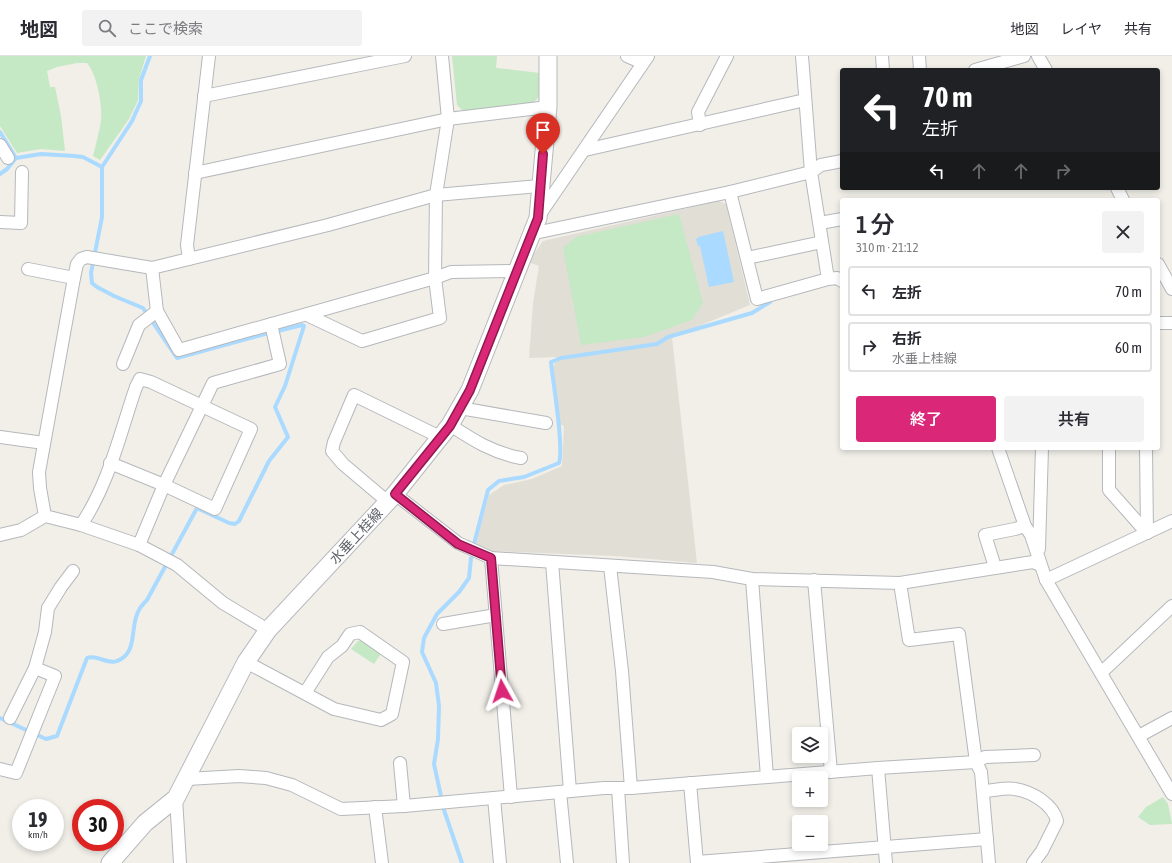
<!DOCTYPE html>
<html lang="ja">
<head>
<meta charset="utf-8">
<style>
  :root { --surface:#fff; --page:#f2f2f3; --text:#2b2b33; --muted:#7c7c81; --line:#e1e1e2; --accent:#db2777 }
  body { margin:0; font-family:"Asap Condensed","Noto Sans JP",sans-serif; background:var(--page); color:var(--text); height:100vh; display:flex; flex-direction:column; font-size:15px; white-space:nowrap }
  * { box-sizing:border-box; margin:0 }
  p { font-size:13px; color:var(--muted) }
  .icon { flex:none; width:22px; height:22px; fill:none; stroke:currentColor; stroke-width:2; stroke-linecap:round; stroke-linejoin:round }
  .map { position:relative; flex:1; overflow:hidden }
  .drawer { position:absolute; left:840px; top:142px; width:320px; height:252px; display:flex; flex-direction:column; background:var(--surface); border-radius:4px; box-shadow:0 2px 6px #0003 }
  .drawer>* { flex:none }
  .top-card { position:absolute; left:840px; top:12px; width:320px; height:122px; border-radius:4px; box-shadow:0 2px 6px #0003; background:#202124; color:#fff; overflow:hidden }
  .controls { position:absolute; left:792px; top:671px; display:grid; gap:8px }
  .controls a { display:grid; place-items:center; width:36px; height:36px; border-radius:4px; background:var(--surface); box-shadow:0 2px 6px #0003; font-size:20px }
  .speed { position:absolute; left:12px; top:743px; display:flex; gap:8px; font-size:20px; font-weight:700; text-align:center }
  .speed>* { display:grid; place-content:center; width:52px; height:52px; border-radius:50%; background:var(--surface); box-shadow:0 2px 6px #0003; line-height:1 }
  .speed small { font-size:10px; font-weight:400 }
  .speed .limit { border:6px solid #d22; background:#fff; color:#111 }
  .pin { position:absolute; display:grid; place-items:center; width:34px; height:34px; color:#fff; margin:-41px -17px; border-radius:50% 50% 50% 0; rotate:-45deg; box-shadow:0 0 4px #0007 }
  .pin .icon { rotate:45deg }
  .me { position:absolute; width:44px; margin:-22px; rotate:355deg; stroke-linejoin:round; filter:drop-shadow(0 0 3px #0008) }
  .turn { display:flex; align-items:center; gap:14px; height:84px; padding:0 16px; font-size:18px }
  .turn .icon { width:52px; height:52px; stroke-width:2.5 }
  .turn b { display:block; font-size:28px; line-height:34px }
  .lanes { display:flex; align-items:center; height:38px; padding:0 16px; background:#0003; justify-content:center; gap:20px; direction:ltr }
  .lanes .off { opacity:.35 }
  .round { display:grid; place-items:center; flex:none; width:42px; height:42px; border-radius:4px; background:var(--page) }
  .summary { display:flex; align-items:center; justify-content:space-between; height:68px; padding:0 16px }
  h1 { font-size:24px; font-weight:600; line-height:30px }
  .primary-button { display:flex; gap:8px; margin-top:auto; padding:8px 16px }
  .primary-button a { flex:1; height:46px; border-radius:4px; background:var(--accent); color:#fff; font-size:16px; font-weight:600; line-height:46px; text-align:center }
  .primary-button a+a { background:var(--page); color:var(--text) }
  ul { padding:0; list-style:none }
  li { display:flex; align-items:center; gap:12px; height:50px; margin:0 8px 6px; padding:0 8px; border:2px solid var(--line); border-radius:4px }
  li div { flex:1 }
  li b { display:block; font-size:15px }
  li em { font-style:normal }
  header { display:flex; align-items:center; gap:24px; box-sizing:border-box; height:56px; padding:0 20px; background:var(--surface); border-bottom:1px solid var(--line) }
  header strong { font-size:19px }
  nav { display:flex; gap:22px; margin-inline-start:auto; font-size:14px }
  .search { width:280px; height:36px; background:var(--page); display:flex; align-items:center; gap:10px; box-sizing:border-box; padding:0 14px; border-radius:4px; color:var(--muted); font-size:15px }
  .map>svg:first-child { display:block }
  .education { fill:#e1ded6 }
  .green { fill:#c5e8c5 }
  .water { fill:#aadaff }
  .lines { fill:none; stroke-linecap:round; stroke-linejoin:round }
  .stream { stroke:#aadaff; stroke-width:4 }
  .minor-casing { stroke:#b5b8bc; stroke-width:14 }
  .secondary-casing { stroke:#b6babf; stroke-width:19 }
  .minor { stroke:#fff; stroke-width:12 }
  .secondary { stroke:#fff; stroke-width:17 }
  .route-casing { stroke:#8e194d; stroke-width:10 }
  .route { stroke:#db2777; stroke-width:7 }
  .labels { text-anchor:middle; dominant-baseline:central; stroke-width:3; stroke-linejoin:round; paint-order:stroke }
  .street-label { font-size:14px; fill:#5f6368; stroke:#fff }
</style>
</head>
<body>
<header>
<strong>地図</strong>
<div class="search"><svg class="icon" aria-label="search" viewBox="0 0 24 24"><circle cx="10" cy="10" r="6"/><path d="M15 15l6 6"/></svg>ここで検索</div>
<nav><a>地図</a><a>レイヤ</a><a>共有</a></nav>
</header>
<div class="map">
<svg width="1172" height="807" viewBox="0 0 1172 807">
  <rect width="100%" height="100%" fill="#f1efe8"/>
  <polygon class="education" points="719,145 726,148 750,249 672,281 697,507 615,500 488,495 475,489 489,439 504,429 532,423 562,410 564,370 559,368 553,313 556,301 529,302 533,247 539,210 528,206 543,185"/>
  <g class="green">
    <path d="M0 0H146L139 23 138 44 129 63 100 104 93 100C96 88 99 77 101 65 103 51 97 18 87 7H77L57 11 47 15 50 31H55L61 60 65 95 41 93 17 97 0 70Z"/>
    <polygon points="452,0 497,0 496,12 540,17 540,40 533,47 464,56 457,49"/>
    <polygon points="679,158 703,247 692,264 644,281 581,289 563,192 576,181"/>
    <polygon points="366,583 383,595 374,608 351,593 358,585"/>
    <polygon points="1163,741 1168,748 1172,768 1150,769 1138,761 1146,751"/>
  </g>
  <polygon class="water" points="723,175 734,226 709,231 700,190 698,190 696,183 698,182 698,181"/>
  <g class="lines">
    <g class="stream">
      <polyline points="0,76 16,102"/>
      <polyline points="102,111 132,65 141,45 141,24 150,0"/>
      <polyline points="0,118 7,113 16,102 41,98 74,100 83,101 102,111 102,161 91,217 92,227 97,231 114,240 143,252 177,302 265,278"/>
      <path d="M474 488 488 434 499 425 524 421 559 407C564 390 553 327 551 306L561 302 657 288 668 281 752 257 770 246"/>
      <path d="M0 662 46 683 57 680 87 602C97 598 107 609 117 605 139 597 129 570 139 554 141 550 144 547 147 544L197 452 229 467 235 468 239 465 269 405 288 381 275 351 285 330 304 270 302 269 278 275"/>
      <polyline points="462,807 444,754 434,708 438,683 439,650 436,627 422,596 424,582 437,558 459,536 469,522 471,502"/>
    </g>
    <g class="minor-casing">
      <g id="minor">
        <polyline points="627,0 643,7"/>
        <polyline points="882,0 883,14"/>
        <polyline points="919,0 920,14"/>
        <polyline points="1038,0 1046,14"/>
        <polyline points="975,14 1024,0"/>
        <polyline points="204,40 405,0"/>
        <polyline points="700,69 698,56 727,0"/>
        <polyline points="0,89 8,102"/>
        <polyline points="585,94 805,44"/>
        <polyline points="195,117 448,63 548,51"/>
        <polyline points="1117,132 1123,144"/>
        <polyline points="730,136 757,243 828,223 811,116 802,0"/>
        <polyline points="538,161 648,0"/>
        <polyline points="0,166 21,167 22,116"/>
        <polyline points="820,167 842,163"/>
        <polyline points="530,178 730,136 811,116 821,109 842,105"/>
        <polyline points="747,202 822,186"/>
        <polyline points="189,203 187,189 209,0"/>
        <polyline points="1158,208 1172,233"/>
        <polyline points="152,212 157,255 179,294 435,222 451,216 517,215"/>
        <polyline points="28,213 74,222"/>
        <polyline points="828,223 837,222 842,225"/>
        <polyline points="307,259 362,285 440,262 435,222 436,139 448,63 442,0"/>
        <polyline points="1158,267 1172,267"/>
        <polyline points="123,308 139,269 157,255"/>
        <polyline points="460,352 546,367"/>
        <path d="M450 369C473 384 493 397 521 402"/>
        <polyline points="0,381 44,387"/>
        <polyline points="998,392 1025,470 1031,479 1046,524 1172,738"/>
        <polyline points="1109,392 1109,434 1147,477"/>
        <polyline points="1146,392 1147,477"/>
        <polyline points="395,438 458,487 491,502 713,516 752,523 900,527 1033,506 1040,509"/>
        <polyline points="388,446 343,408 332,395 334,386 354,339 440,381"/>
        <polyline points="45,460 40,432 39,416 74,222 77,208 81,203 87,201 152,212 328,169 436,139 539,130"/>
        <path d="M81 469C109 428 120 377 136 331L140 323 151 326 251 373 215 453 164 429 110 407"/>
        <polyline points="0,479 21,474 45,460 81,469 139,489 177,509 223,547 268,574"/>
        <polyline points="139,489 164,429 213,327 280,308 271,268"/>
        <polyline points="1039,493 1042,392"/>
        <polyline points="491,502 511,741"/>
        <polyline points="552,506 570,735"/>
        <polyline points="610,510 622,615 631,732"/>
        <polyline points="995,511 985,479 1015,473 1025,470"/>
        <polyline points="752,523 767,721"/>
        <polyline points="814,524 831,716"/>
        <polyline points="1046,524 1172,465"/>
        <polyline points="900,527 909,584 959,578 976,706 981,716 989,807"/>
        <polyline points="443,568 496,559"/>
        <polyline points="246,606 334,653 381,664 392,658 403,606 360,576 350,578 342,590 328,601 305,637"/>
        <polyline points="1102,616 1172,550"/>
        <polyline points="10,662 35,612"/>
        <polyline points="1139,680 1172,662"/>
        <polyline points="400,707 404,750"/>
        <polyline points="878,712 886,807"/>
        <polyline points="0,713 16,717 55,620 35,612 45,576 48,552 61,531 73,515"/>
        <polyline points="187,723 239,720 266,722 292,729 341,753 404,750 604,732 631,732 878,712 976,706 985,701 1034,699"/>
        <polyline points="690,727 697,807"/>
        <polyline points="618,732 623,807"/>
        <path d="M983 735C993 735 1005 731 1015 733 1032 736 1053 748 1057 765L1042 795 1033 807"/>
        <polyline points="560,736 567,807"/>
        <polyline points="176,742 180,807"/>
        <polyline points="494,742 500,807"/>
        <polyline points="375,751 382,807"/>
        <polyline points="697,806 987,783"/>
      </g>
    </g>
    <g class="secondary-casing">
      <polyline id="secondary" points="110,807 145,767 176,742 246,606 268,574 395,438 450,369 470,334 538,162 548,51 548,0"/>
    </g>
    <use href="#minor" class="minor"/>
    <use href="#secondary" class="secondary"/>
  </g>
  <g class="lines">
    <g class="route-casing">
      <polyline id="route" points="502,635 491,502 458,488 395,438 450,370 470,334 538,162 543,98"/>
    </g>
    <use href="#route" class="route"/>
  </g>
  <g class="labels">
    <g class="street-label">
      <text transform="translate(356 480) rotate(-47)">水垂上桂線</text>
    </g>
  </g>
</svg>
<div class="controls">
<a><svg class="icon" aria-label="layers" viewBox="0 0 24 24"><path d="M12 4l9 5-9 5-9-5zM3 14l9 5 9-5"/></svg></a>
<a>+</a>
<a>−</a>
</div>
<div class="speed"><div>19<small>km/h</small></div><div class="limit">30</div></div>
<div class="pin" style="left:543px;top:98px;background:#d93025"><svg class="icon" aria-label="arrive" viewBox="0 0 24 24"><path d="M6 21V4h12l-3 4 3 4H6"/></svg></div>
<svg class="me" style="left:502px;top:635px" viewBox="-20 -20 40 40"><path d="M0-17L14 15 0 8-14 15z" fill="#db2777" stroke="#fff" stroke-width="4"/></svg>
<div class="top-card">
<div class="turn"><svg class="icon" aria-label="left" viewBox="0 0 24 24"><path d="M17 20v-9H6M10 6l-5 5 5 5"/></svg><div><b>70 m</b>左折</div></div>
<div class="lanes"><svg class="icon" aria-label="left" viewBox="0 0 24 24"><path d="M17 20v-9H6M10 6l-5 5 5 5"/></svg><svg class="icon off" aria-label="ahead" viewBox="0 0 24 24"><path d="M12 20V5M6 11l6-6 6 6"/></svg><svg class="icon off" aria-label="ahead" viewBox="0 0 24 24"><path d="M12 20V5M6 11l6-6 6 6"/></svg><svg class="icon off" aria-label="right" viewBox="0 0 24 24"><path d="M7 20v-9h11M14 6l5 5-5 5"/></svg></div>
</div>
<section class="drawer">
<div class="summary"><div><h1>1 分</h1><p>310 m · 21:12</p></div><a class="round"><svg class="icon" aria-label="close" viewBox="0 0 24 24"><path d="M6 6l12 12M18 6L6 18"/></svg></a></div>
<ul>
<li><svg class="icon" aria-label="left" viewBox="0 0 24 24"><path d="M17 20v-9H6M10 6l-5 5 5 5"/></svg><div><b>左折</b></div><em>70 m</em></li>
<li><svg class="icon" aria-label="right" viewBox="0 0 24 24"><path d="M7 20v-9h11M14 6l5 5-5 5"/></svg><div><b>右折</b><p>水垂上桂線</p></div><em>60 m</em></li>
</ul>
<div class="primary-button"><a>終了</a><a>共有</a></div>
</section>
</div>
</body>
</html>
